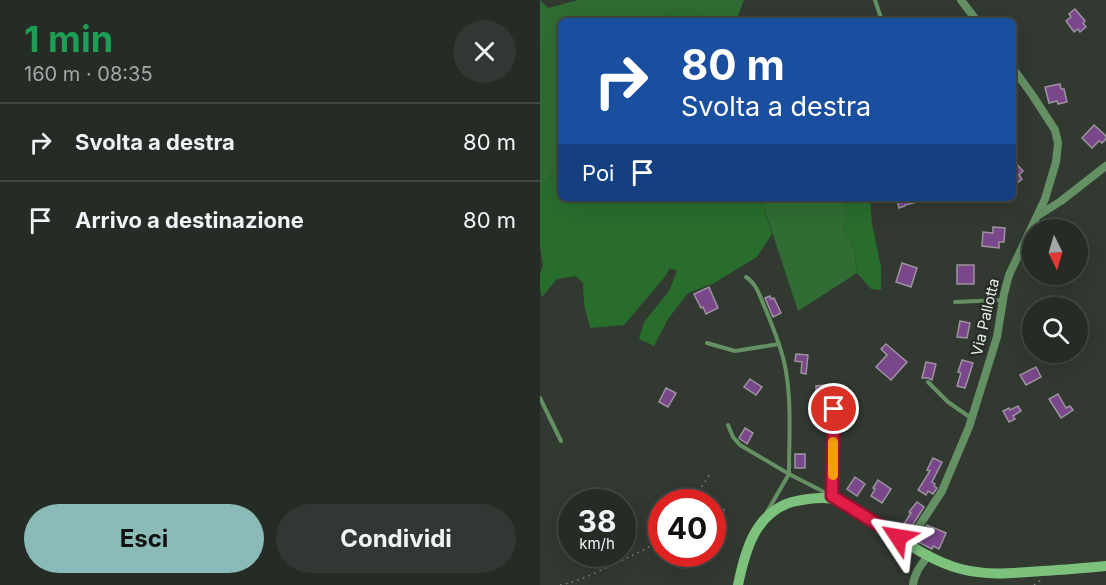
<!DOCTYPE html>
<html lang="it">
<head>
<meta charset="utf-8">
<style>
  :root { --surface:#252b25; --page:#313732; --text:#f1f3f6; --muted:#a3a7a7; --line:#424742; --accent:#8bbbb9 }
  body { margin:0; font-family:Inter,sans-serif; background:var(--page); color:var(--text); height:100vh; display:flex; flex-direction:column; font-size:22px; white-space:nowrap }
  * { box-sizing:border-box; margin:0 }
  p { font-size:20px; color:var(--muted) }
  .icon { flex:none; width:33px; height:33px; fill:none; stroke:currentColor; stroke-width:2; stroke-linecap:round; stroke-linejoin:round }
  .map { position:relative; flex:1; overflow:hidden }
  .sheet { display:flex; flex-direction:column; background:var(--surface); width:540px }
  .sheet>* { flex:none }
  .banner { position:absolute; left:18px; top:18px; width:458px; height:183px; border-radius:9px; box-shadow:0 6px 24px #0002,0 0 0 2px var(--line); background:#1a4fa0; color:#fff; overflow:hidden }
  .needle { width:39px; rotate:175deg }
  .tools { position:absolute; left:482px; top:219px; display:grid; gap:12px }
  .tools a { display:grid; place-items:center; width:66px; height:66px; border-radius:50%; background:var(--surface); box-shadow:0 6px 24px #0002,0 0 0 2px var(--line); font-size:30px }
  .speed { position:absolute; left:18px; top:489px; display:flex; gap:12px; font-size:30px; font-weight:700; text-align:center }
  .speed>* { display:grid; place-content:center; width:78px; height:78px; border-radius:50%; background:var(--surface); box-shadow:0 6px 24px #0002,0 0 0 2px var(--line); line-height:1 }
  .speed small { font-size:15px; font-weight:400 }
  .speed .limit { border:9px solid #d22; background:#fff; color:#111 }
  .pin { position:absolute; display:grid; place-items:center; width:51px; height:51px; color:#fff; margin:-26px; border:3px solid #fff; border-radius:50%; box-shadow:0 2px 6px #0007 }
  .me { position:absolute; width:66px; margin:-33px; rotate:303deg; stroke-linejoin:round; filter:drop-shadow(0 0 4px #0008) }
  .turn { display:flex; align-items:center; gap:21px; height:126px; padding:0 24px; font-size:27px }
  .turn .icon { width:78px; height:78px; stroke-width:2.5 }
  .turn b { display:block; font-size:42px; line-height:51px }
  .then { display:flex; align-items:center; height:57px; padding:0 24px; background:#0003; gap:12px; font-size:22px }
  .round { display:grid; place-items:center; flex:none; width:63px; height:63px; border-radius:32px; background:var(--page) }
  .overview { display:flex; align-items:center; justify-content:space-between; height:102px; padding:0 24px }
  h1 { font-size:36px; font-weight:700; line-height:45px; color:#1e9e55 }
  .action { display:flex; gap:12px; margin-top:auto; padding:12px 24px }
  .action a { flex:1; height:69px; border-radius:36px; background:var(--accent); color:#111; font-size:24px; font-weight:700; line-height:69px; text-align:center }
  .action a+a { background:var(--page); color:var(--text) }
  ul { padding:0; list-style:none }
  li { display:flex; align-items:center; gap:18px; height:78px; padding:0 24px; border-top:2px solid var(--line) }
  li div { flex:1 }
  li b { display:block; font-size:22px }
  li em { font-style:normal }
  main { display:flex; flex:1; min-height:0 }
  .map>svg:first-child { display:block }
  .green { fill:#306c33 }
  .forest { fill:#296d2d }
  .building { fill:#7a478b; stroke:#9c949f; stroke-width:1.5 }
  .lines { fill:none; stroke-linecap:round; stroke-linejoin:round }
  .path { stroke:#848b84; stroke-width:1.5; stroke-dasharray:1.5 4.5; stroke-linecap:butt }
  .lane { stroke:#649064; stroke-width:4 }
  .street { stroke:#649064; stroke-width:8 }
  .secondary { stroke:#7cc27c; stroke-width:10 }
  .route-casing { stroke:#92132f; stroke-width:15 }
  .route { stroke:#e11d48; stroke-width:10 }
  .slow { stroke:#f59e0b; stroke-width:10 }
  .labels { text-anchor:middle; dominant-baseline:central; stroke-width:5; stroke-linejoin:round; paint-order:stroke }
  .street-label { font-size:15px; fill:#eaefea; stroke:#272e27 }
</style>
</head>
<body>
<main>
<section class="sheet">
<div class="overview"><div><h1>1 min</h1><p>160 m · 08:35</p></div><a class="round"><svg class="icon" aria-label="close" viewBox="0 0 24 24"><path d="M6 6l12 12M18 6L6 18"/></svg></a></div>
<ul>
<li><svg class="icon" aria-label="right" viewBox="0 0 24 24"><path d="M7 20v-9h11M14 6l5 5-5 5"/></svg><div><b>Svolta a destra</b></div><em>80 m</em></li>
<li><svg class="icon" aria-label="arrive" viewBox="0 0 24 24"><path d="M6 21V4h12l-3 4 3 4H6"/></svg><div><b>Arrivo a destinazione</b></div><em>80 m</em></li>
</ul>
<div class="action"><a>Esci</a><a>Condividi</a></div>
</section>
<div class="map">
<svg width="566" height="585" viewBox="0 0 566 585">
  <rect width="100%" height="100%" fill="#313931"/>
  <g class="green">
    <polygon points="0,0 8,8 38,0 204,0 196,21 172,21 150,9 128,10 124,21 21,21 21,163 0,189"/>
    <polygon points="221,198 305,198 307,203 304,230 314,248 317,273 258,311"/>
  </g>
  <g class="forest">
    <polygon points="150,9 172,21 124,21 128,10"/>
    <polygon points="21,163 21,198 221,198 232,234 217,257 174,283 148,293 128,319 114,346 99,339 104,322 129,291 137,271 130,268 124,278 84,325 50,328 44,304 43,283 36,276 17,279 2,297 0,290 0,275 3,265 0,246 0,189"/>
    <polygon points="305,198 330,198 332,224 341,267 341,290 331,289 317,273 314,248 304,230 307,203"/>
  </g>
  <g class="building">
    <polygon points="535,9 545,21 543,23 546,27 540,32 538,29 534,32 526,21 531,17 529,14"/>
    <polygon points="520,84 521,89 524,89 527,102 518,104 517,101 509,103 505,87"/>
    <polygon points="554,125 566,136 566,139 562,143 559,141 552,148 542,138"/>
    <polygon points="472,159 483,171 479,175 482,179 472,187"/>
    <polygon points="362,198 386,198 386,200 365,205 365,206 359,208 357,199"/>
    <polygon points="453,227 465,228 464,242 459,242 459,248 442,246 443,232 453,233"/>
    <polygon points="362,263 377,268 371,287 356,282"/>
    <rect x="417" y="265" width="17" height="19"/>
    <polygon points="169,287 178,308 166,314 163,307 161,308 154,294"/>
    <polygon points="230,296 231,299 234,298 241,313 233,317 225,298"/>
    <polygon points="420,321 430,323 427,338 417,337"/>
    <polygon points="346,344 367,362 351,380 336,367 347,355 341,349"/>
    <polygon points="256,354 268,355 266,374 261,373 262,362 255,361"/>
    <polygon points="422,360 433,363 425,388 417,386 421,373 418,372"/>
    <polygon points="386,362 396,364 392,380 388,378 382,378"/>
    <polygon points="496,367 501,377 486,385 480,375"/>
    <polygon points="210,379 222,387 216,395 204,387"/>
    <polygon points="287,385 288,406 277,407 276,386"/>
    <polygon points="126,388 136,393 128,407 119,402"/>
    <polygon points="518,394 526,408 530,406 533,410 521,418 509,399"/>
    <polygon points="478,406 481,411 473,416 475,419 469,422 463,411 469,408 470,410"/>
    <polygon points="205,428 213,433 207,444 199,438"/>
    <rect x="255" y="454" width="10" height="14"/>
    <polygon points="393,458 402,462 392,482 395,484 394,486 397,488 393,494 388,491 386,495 378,490 390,471 387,470"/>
    <polygon points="315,477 325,484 317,496 307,489"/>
    <polygon points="338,480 351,489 342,503 331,496 335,489 333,488"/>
    <polygon points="377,502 384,507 367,534 360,530 371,513 369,512"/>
    <polygon points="172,504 184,510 178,523 172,521"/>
    <polygon points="387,525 406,533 399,549 393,546 392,549 378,542"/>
  </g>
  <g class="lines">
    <g class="path">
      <polyline points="152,502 170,474"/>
      <path d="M20 585C40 581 57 572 74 564 91 556 107 549 122 539"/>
      <polyline points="494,585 501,580"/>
    </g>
    <g class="lane">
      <polyline points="335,0 342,21"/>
      <polyline points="415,302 462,300"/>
      <polyline points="167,343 195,351 239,344"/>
      <polyline points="388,382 408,402 431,418"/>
      <polyline points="0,398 21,441"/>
      <path d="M188 425 193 437 200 445 249 474C249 438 252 401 245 366 241 346 233 327 225 308 220 297 217 284 206 277"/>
      <polyline points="292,496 294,418 292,396"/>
      <polyline points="227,512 249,474 288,494"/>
    </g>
    <g class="street">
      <polyline points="421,0 437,21"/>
      <polyline points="499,215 521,201 566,166"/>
      <polyline points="368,543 402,491 429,427 457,337 464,294 469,275 505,199 516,162 518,143 515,130 493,96 472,67"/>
      <path d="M373 585C374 573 381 565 389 555"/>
    </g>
    <path class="secondary" d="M198 585C205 551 215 513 252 502 265 499 280 496 293 499 308 503 320 513 333 521 359 538 390 561 421 569 447 576 475 573 502 571 524 570 545 568 566 566"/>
  </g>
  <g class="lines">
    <g class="route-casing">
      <polyline id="route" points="294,409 292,496 358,537"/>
    </g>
    <use href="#route" class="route"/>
    <polyline class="slow" points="293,475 293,442"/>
  </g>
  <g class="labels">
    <g class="street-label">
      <text transform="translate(445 317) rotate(-77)">Via Pallotta</text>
    </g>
  </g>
</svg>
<div class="tools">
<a><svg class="needle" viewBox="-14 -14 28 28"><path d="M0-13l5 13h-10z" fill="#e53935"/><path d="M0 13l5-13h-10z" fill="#a3a7a7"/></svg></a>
<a><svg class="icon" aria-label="search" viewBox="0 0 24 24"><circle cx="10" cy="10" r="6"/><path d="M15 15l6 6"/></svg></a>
</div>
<div class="speed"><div>38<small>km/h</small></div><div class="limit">40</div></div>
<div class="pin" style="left:294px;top:409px;background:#d93025"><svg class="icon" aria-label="arrive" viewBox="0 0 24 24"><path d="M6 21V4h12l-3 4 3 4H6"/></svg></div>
<svg class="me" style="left:358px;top:537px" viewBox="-20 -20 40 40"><path d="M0-17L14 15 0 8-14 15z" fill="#e11d48" stroke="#fff" stroke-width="4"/></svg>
<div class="banner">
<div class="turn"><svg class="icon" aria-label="right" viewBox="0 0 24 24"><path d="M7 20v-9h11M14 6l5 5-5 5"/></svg><div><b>80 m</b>Svolta a destra</div></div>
<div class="then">Poi<svg class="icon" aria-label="arrive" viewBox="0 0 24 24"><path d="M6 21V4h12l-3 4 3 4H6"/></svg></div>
</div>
</div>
</main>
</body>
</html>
